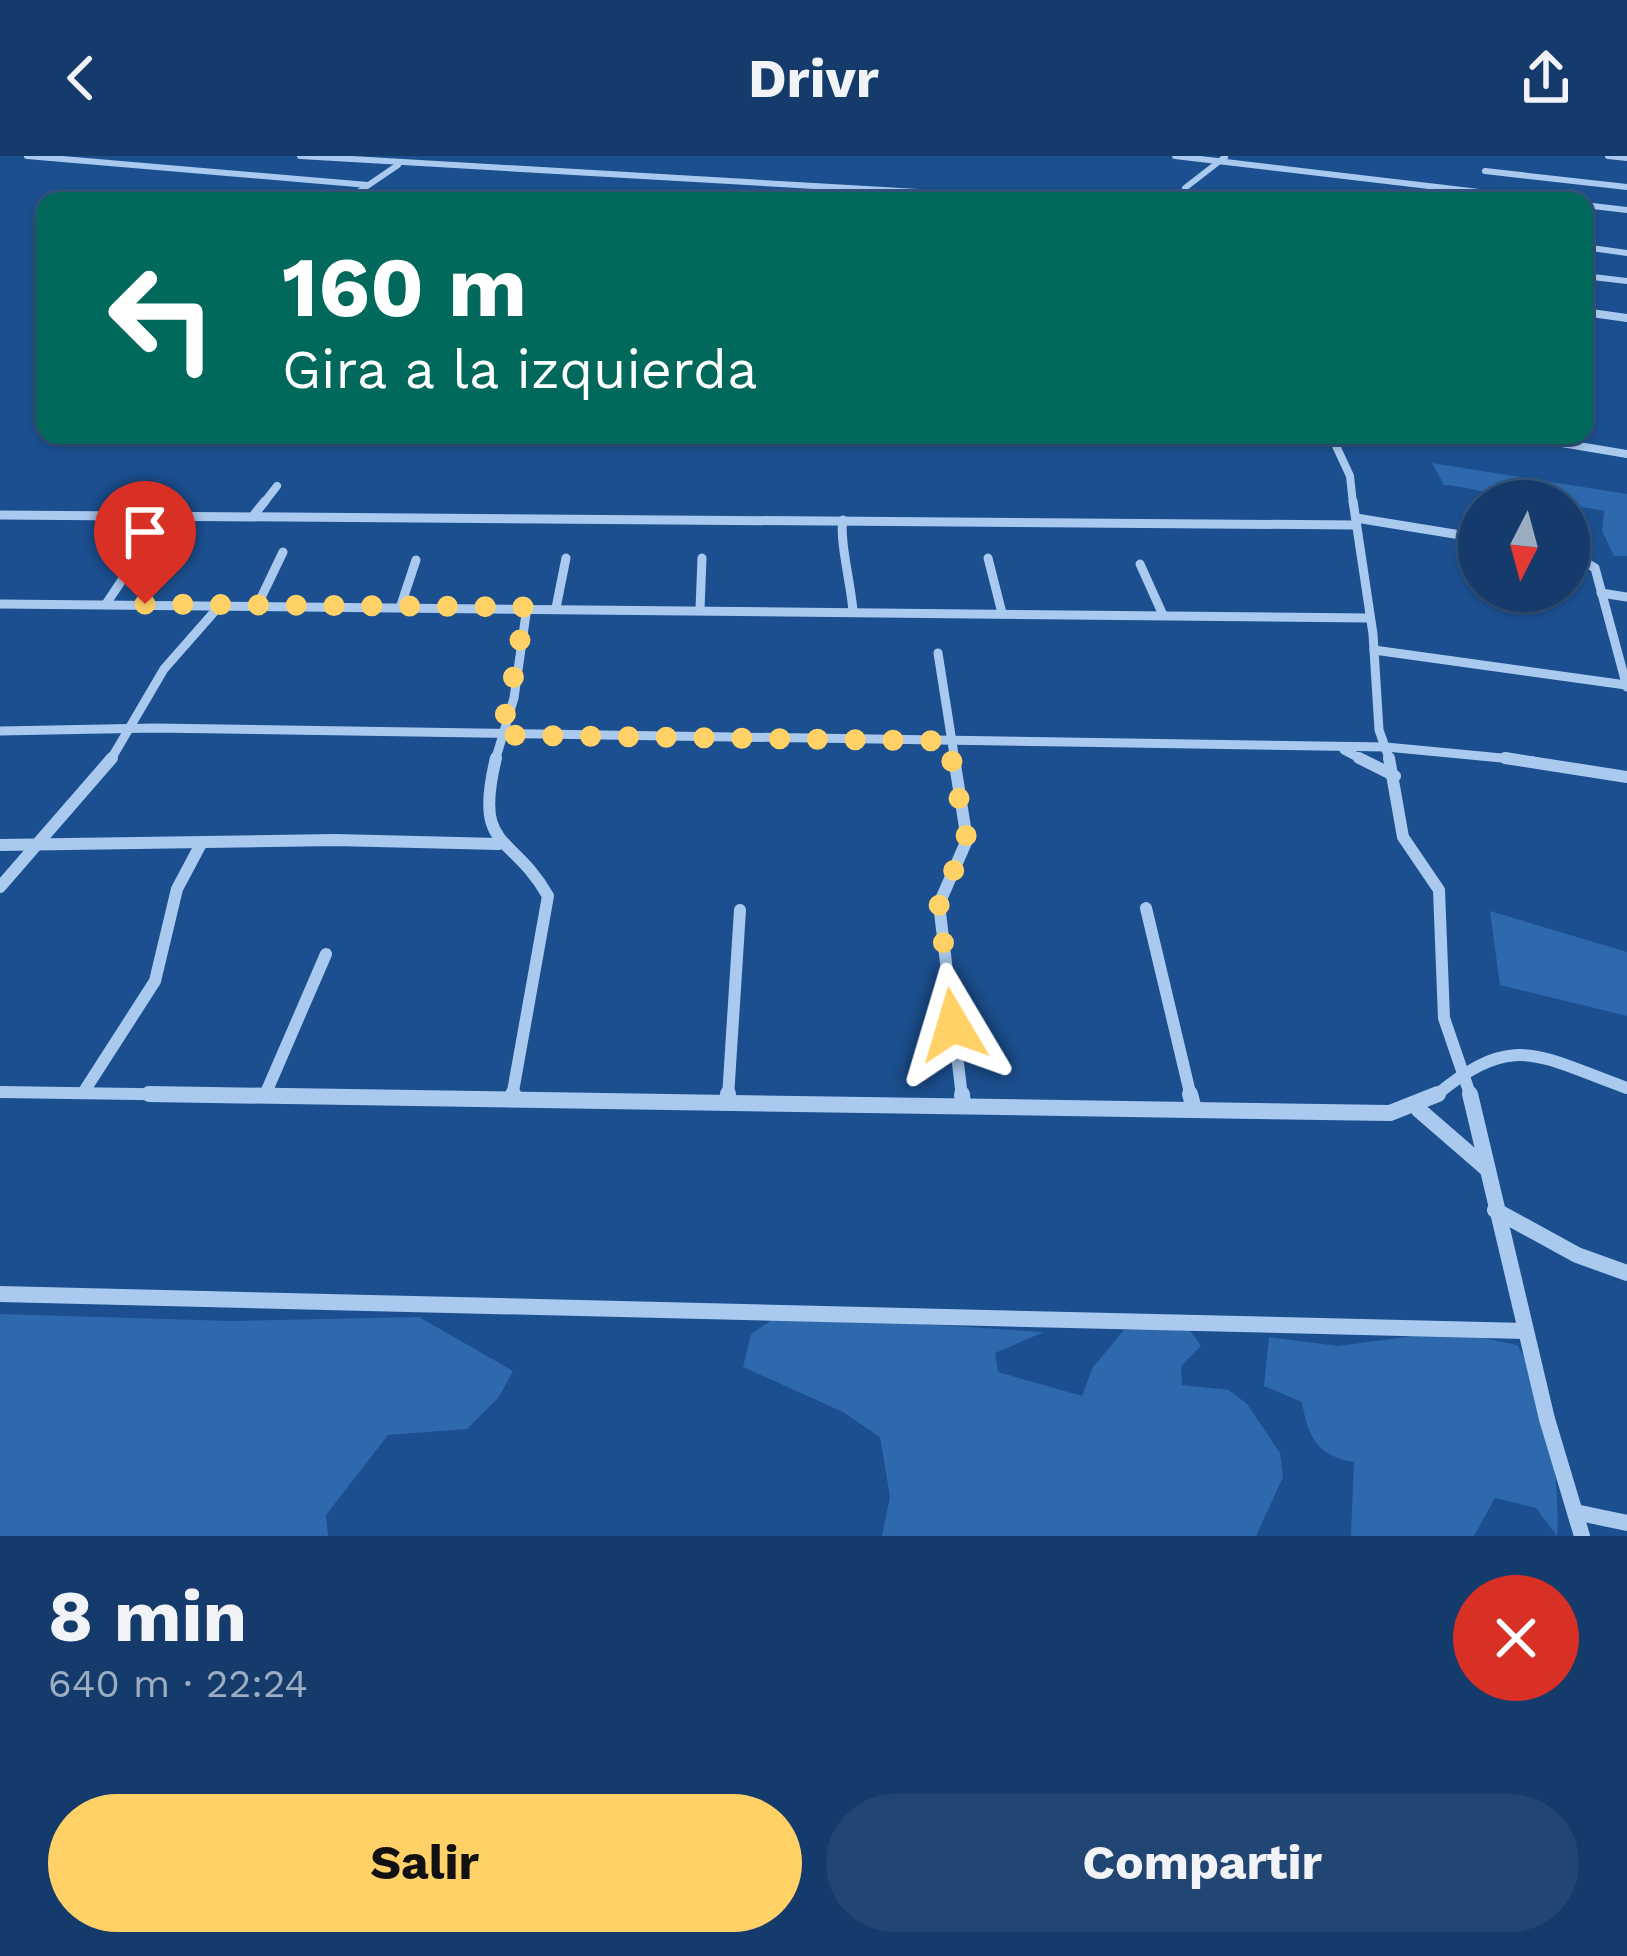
<!DOCTYPE html>
<html lang="es">
<head>
<meta charset="utf-8">
<style>
  :root { --surface:#143b6b; --page:#214673; --text:#f1f3f6; --muted:#9dadc1; --line:#33557e; --accent:#ffd166 }
  body { margin:0; font-family:"Work Sans",sans-serif; background:var(--page); color:var(--text); height:100vh; display:flex; flex-direction:column; font-size:45px; white-space:nowrap }
  * { box-sizing:border-box; margin:0 }
  p { font-size:39px; color:var(--muted) }
  .icon { flex:none; width:66px; height:66px; fill:none; stroke:currentColor; stroke-width:2; stroke-linecap:round; stroke-linejoin:round }
  .map { position:relative; height:1380px; overflow:hidden }
  .details { display:flex; flex-direction:column; background:var(--surface); flex:1 }
  .details>* { flex:none }
  .banner { position:absolute; left:36px; top:36px; width:1557px; height:252px; border-radius:24px; box-shadow:0 3px 9px #0004,0 0 0 3px var(--line); background:#00695c; color:#fff; overflow:hidden }
  .needle { width:78px; rotate:186deg }
  .buttons { position:absolute; left:1458px; top:324px; display:grid; gap:24px }
  .buttons a { display:grid; place-items:center; width:132px; height:132px; border-radius:50%; background:var(--surface); box-shadow:0 3px 9px #0004,0 0 0 3px var(--line); font-size:60px }
  .pin { position:absolute; display:grid; place-items:center; width:102px; height:102px; color:#fff; margin:-123px -51px; border-radius:50% 50% 50% 0; rotate:-45deg; box-shadow:0 0 12px #0007 }
  .pin .icon { rotate:45deg }
  .me { position:absolute; width:132px; margin:-66px; rotate:353deg; stroke-linejoin:round; filter:drop-shadow(0 0 9px #0008) }
  .turn { display:flex; align-items:center; gap:42px; height:252px; padding:0 48px; font-size:54px }
  .turn .icon { width:156px; height:156px; stroke-width:2.5 }
  .turn b { display:block; font-size:84px; line-height:102px }
  .round { display:grid; place-items:center; flex:none; width:126px; height:126px; border-radius:63px; background:var(--page) }
  .summary { display:flex; align-items:center; justify-content:space-between; height:204px; padding:0 48px }
  h1 { font-size:72px; font-weight:700; line-height:90px }
  .button { display:flex; gap:24px; margin-top:auto; padding:24px 48px }
  .button a { flex:1; height:138px; border-radius:72px; background:var(--accent); color:#111; font-size:48px; font-weight:700; line-height:138px; text-align:center }
  .button a+a { background:var(--page); color:var(--text) }
  header { display:flex; justify-content:space-between; align-items:center; height:156px; padding:0 48px; background:var(--surface); font-size:54px; font-weight:700 }
  .map>svg:first-child { display:block }
  .green { fill:#2e69ad }
  .lines { fill:none; stroke-linecap:round; stroke-linejoin:round }
  .minor-far4 { stroke:#a9c9ee; stroke-width:6 }
  .minor-far3 { stroke:#a9c9ee; stroke-width:8 }
  .minor-far2 { stroke:#a9c9ee; stroke-width:9 }
  .minor-far1 { stroke:#a9c9ee; stroke-width:12 }
  .minor { stroke:#a9c9ee; stroke-width:16 }
  .route { stroke:#ffd166; stroke-width:21; stroke-dasharray:0 37.8 }
</style>
</head>
<body>
<header><svg class="icon" aria-label="back" viewBox="0 0 24 24"><path d="M15 5l-7 7 7 7"/></svg>Drivr<svg class="icon" aria-label="share" viewBox="0 0 24 24"><path d="M12 15V3M7 8l5-5 5 5M5 13v7h14v-7"/></svg></header>
<div class="map">
<svg width="1627" height="1380" viewBox="0 0 1627 1380">
  <rect width="100%" height="100%" fill="#1b4f8f"/>
  <g class="green">
    <path d="M1432 307 1627 338V400H1614L1602 375 1604 355C1574 349 1553 348 1522 345 1503 343 1472 330 1444 329Z"/>
    <polygon points="1490,755 1627,796 1627,860 1500,829"/>
    <polygon points="0,1158 231,1165 419,1161 513,1215 499,1241 467,1273 388,1279 326,1359 328,1380 0,1380"/>
    <polygon points="779,1159 1044,1176 995,1197 998,1216 1082,1240 1093,1211 1124,1174 1187,1170 1201,1190 1181,1210 1182,1229 1229,1234 1247,1248 1280,1297 1283,1321 1256,1380 882,1380 890,1341 880,1281 843,1256 743,1211 751,1178"/>
    <path d="M1451 1175 1517 1189C1546 1232 1561 1328 1557 1380L1536 1352 1495 1342 1474 1380H1351L1354 1306C1317 1300 1308 1281 1302 1246L1264 1230 1269 1181 1338 1190Z"/>
  </g>
  <g class="lines">
    <g class="minor-far4">
      <polyline points="27,0 368,29"/>
      <polyline points="300,0 1072,45"/>
      <polyline points="1175,0 1555,45"/>
      <polyline points="1608,0 1627,2"/>
      <polyline points="1485,15 1627,31"/>
      <polyline points="345,45 398,9"/>
      <polyline points="1188,45 1185,32 1225,1"/>
      <polyline points="1584,49 1627,54"/>
      <polyline points="1584,91 1627,97"/>
      <polyline points="1584,120 1627,125"/>
    </g>
    <g class="minor-far3">
      <polyline points="1584,156 1627,162"/>
      <polyline points="1331,279 1350,320 1353,348"/>
      <polyline points="1514,279 1627,298"/>
      <polyline points="263,348 277,330"/>
    </g>
    <g class="minor-far2">
      <polyline points="1353,345 1373,478 1379,574 1390,605"/>
      <polyline points="0,359 1355,369"/>
      <polyline points="253,360 265,345"/>
      <polyline points="1356,362 1479,382"/>
      <path d="M843 364C839 382 851 429 853 455"/>
      <polyline points="1569,397 1595,412 1627,531"/>
      <polyline points="988,402 1002,457"/>
      <polyline points="1140,408 1163,459"/>
      <polyline points="1601,437 1627,441"/>
      <polyline points="0,448 1369,462"/>
      <polyline points="106,448 134,406"/>
      <polyline points="258,448 283,396"/>
      <polyline points="401,449 416,404"/>
      <polyline points="556,452 566,402"/>
      <polyline points="700,453 702,402"/>
      <polyline points="1374,494 1626,529"/>
      <polyline points="938,497 955,605"/>
      <polyline points="0,575 155,572 1386,591 1533,605"/>
      <polyline points="1344,594 1365,605"/>
      <polyline points="110,605 164,513 222,447"/>
      <polyline points="495,605 514,542 527,451"/>
    </g>
    <g class="minor-far1">
      <path d="M496 602C473 696 512 676 548 740L512 941"/>
      <polyline points="954,602 967,684 939,748 962,941"/>
      <polyline points="1359,602 1395,620"/>
      <polyline points="1389,602 1403,681 1439,734 1444,862 1471,941"/>
      <polyline points="1505,602 1627,621"/>
      <polyline points="0,689 335,684 499,688"/>
      <polyline points="0,731 112,602"/>
      <polyline points="1146,752 1191,941"/>
      <polyline points="0,936 347,941"/>
      <polyline points="83,937 155,825 177,733 202,686"/>
      <polyline points="265,939 326,798"/>
      <polyline points="728,941 740,754"/>
      <path d="M1434 941C1514 874 1537 900 1627 932"/>
    </g>
    <g class="minor">
      <polyline points="149,938 1390,957 1438,938"/>
      <polyline points="962,938 963,950"/>
      <polyline points="1190,938 1194,953"/>
      <polyline points="1470,938 1547,1263 1582,1380"/>
      <polyline points="512,943 513,938"/>
      <polyline points="728,946 728,938"/>
      <polyline points="1419,954 1486,1012"/>
      <polyline points="1495,1054 1577,1099 1627,1117"/>
      <polyline points="0,1138 1525,1175"/>
      <polyline points="1575,1356 1627,1367"/>
    </g>
  </g>
  <g class="lines">
    <path class="route" d="M145 448 527 451C516 495 514 536 499 579L948 585 967 684 939 748 953 869"/>
  </g>
</svg>
<div class="buttons">
<a><svg class="needle" viewBox="-14 -14 28 28"><path d="M0-13l5 13h-10z" fill="#e53935"/><path d="M0 13l5-13h-10z" fill="#9dadc1"/></svg></a>
</div>
<div class="pin" style="left:145px;top:448px;background:#d93025"><svg class="icon" aria-label="arrive" viewBox="0 0 24 24"><path d="M6 21V4h12l-3 4 3 4H6"/></svg></div>
<svg class="me" style="left:953px;top:869px" viewBox="-20 -20 40 40"><path d="M0-17L14 15 0 8-14 15z" fill="#ffd166" stroke="#fff" stroke-width="4"/></svg>
<div class="banner">
<div class="turn"><svg class="icon" aria-label="left" viewBox="0 0 24 24"><path d="M17 20v-9H6M10 6l-5 5 5 5"/></svg><div><b>160 m</b>Gira a la izquierda</div></div>
</div>
</div>
<section class="details">
<div class="summary"><div><h1>8 min</h1><p>640 m · 22:24</p></div><a class="round" style="background:#d93025;color:#fff"><svg class="icon" aria-label="close" viewBox="0 0 24 24"><path d="M6 6l12 12M18 6L6 18"/></svg></a></div>
<div class="button"><a>Salir</a><a>Compartir</a></div>
</section>
</body>
</html>
